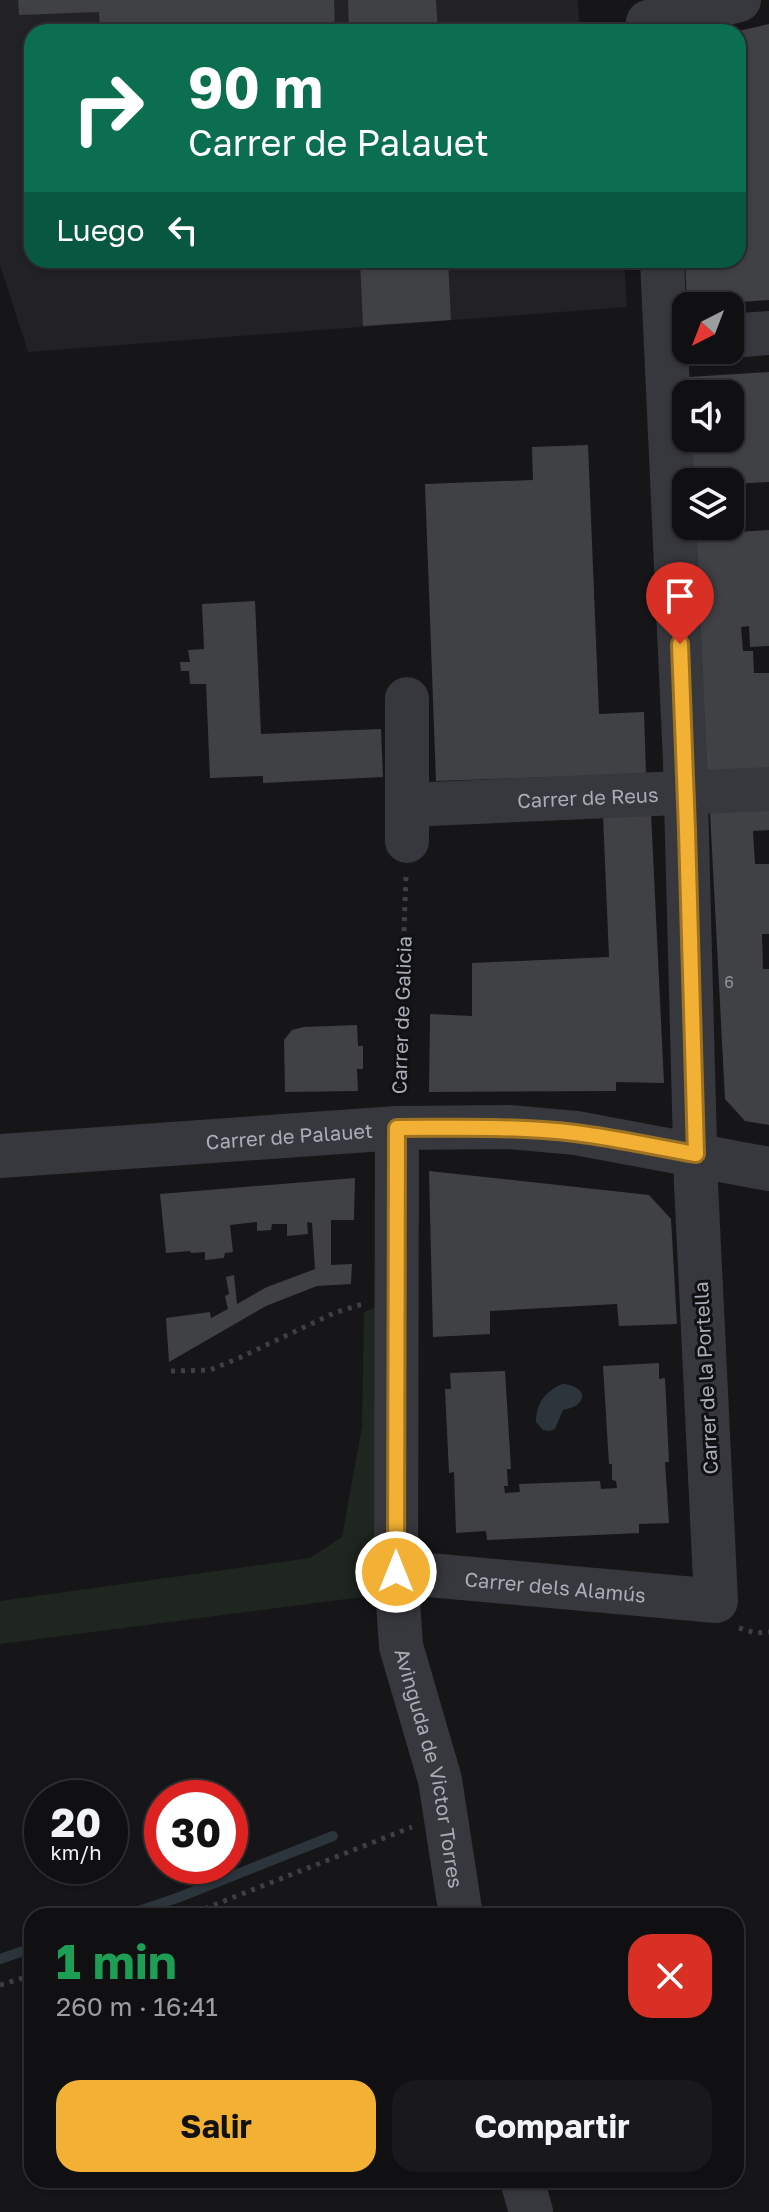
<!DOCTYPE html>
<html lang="es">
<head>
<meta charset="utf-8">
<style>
  :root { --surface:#101012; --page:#19191b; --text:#f1f3f6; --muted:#9c9d9f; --line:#303032; --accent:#f2b134 }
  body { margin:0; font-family:"Golos Text",sans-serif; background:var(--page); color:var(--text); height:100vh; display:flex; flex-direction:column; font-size:30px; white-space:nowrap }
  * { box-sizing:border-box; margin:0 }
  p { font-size:26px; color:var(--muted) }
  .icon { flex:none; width:44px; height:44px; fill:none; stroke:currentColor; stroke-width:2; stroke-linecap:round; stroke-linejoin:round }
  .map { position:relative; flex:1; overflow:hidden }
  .drawer { position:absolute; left:24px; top:1908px; width:720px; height:280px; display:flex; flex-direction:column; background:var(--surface); border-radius:24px; box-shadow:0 2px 6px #0004,0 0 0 2px var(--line) }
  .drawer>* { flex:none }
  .hud { position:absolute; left:24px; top:24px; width:722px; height:244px; border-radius:24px; box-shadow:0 2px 6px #0004,0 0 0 2px var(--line); background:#0b6e4f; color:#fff; overflow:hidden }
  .needle { width:52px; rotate:222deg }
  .controls { position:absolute; left:672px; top:292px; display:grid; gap:16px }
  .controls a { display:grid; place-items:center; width:72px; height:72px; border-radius:16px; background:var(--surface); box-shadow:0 2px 6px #0004,0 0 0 2px var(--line); font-size:40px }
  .speed { position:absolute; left:24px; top:1780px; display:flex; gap:16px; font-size:40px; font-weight:700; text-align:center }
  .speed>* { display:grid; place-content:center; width:104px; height:104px; border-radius:50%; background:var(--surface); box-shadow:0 2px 6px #0004,0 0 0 2px var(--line); line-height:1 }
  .speed small { font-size:20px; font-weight:400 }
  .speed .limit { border:12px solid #d22; background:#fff; color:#111 }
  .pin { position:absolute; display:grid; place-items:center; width:68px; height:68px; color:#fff; margin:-82px -34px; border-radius:50% 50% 50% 0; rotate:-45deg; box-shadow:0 0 8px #0007 }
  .pin .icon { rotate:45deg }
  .me { position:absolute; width:88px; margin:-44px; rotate:0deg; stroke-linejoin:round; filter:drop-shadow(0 0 6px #0008) }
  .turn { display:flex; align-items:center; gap:28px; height:168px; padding:0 32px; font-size:36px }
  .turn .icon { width:104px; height:104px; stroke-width:2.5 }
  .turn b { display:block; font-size:56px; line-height:68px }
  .then { display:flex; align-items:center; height:76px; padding:0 32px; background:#0003; gap:16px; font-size:30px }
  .round { display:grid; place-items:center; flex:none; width:84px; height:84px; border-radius:24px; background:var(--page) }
  .overview { display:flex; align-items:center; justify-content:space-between; height:136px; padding:0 32px }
  h1 { font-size:48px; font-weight:700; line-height:60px; color:#1e9e55 }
  .button { display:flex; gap:16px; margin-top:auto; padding:16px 32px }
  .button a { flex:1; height:92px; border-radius:24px; background:var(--accent); color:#111; font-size:32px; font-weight:700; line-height:92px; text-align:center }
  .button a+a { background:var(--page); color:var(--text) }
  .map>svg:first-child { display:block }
  .built { fill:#222225 }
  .green { fill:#1e261f }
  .water { fill:#2c353c }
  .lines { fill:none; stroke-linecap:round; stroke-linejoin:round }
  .stream { stroke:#2c353c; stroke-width:10 }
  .building { fill:#404145 }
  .path { stroke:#3d3f44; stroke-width:5; stroke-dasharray:4 6; stroke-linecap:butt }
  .minor { stroke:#37383d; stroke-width:44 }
  .route-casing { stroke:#9d7322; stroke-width:20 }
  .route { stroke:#f2b134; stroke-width:14 }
  .labels { text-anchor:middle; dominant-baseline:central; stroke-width:6; stroke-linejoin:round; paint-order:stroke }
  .number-label { font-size:16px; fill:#8e929b }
  .street-label { font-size:20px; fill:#a8adb8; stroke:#111113 }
</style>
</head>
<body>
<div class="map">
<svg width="769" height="2212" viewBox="0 0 769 2212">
  <rect width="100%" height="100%" fill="#161618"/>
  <polygon class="built" points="0,0 578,0 580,32 32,32 32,260 624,260 627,307 28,352 0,265"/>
  <polygon class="green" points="375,1308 384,1505 370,1596 0,1644 0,1601 310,1558 342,1537 362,1427 364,1312"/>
  <path class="water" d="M562 1384C574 1384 591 1393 577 1405 576 1406 565 1410 563 1410L555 1429 550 1431 543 1430 536 1422C536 1403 545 1392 562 1384Z"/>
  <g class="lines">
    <g class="stream">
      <polyline points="124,1916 177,1898 333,1836"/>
      <polyline points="0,1959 32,1948"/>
    </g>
  </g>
  <g class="building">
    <polygon points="18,0 334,0 335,32 100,32 99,12 19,15"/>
    <polygon points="348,0 436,0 438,32 393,32 393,30 349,32"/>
    <polygon points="769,24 769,300 687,306 685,260 738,260 738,31"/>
    <polygon points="360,260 448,260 451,320 363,326"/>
    <polygon points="769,372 769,482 730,484 730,482 694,482 692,438 730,438 730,394 690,394 689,377"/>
    <polygon points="588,445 599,714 644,712 646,774 436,781 425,484 533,480 532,447"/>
    <polygon points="696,526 719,526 720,533 769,530 769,646 750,647 749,626 741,627 743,651 753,651 754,673 769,673 769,770 707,773"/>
    <polygon points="255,601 261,734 381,729 383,777 263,783 263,776 210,778 206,684 190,684 189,671 181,671 180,662 190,662 188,650 204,649 202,604"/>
    <polygon points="769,808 769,830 753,831 755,864 769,864 769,934 762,934 763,969 769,969 769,1125 745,1121 725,1099 710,812"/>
    <polygon points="651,813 664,1083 616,1082 616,1091 429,1092 430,1014 472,1016 472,963 609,957 603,816"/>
    <polygon points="357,1025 358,1046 363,1046 363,1069 357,1069 358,1091 285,1092 284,1040 292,1030 304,1027"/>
    <polygon points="429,1171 649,1195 671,1219 677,1324 619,1326 617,1304 490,1311 490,1334 433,1337"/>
    <polygon points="355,1178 354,1220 331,1220 331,1265 352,1264 351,1284 317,1286 266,1306 169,1362 166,1318 210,1312 211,1318 228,1309 225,1296 229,1294 226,1277 234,1275 237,1304 267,1287 315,1269 312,1223 307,1222 308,1234 287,1236 287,1224 272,1224 271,1230 257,1231 257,1222 230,1225 233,1252 225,1253 224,1258 205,1260 205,1252 191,1253 190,1251 166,1253 160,1194"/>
    <polygon points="659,1363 659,1379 665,1378 669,1462 665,1462 669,1523 639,1524 639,1533 487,1540 486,1531 456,1533 454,1472 449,1473 445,1389 451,1389 450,1373 505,1371 511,1469 507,1469 508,1486 504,1486 505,1493 520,1492 519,1484 600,1481 601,1489 617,1488 616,1481 612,1480 612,1464 609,1464 603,1366"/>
  </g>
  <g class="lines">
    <g class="path">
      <polyline points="398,1091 406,877"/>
      <polyline points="171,1371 210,1370 239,1358 334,1313 362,1304"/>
      <polyline points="739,1628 755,1633 769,1632"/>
      <polyline points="186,1916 412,1827"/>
      <polyline points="0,1985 32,1975"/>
    </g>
    <g class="minor">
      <polyline points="648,22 739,0"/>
      <polyline points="730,336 769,333"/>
      <polyline points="407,699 407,841"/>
      <path id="s1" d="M408 805 769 789"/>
      <path id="s2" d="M397 1128 396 1572 401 1646 440 1780 461 1916"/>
      <path id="s3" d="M0 1156 397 1128 509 1127 576 1133 769 1169"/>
      <path id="s4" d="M396 1572 716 1601 696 1184 685 762 662 260"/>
      <polyline points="522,2180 531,2212"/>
    </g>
  </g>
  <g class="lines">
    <g class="route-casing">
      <path id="route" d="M396 1572 397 1128C456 1128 516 1126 575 1133 615 1138 656 1147 696 1154L687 830 680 644"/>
    </g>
    <use href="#route" class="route"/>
  </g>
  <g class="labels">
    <g class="number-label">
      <text x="729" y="982">6</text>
    </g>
    <g class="street-label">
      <text stroke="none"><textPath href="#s1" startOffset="180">Carrer de Reus</textPath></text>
      <text transform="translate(401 1015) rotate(-88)">Carrer de Galicia</text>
      <text stroke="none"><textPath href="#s3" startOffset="290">Carrer de Palauet</textPath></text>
      <text transform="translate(705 1378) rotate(-93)">Carrer de la Portella</text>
      <text stroke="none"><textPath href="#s4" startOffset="160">Carrer dels Alamús</textPath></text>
      <text stroke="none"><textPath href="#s2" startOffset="644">Avinguda de Victor Torres</textPath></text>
    </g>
  </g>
</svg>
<div class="controls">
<a><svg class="needle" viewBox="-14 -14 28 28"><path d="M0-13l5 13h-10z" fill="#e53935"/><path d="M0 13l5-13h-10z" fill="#9c9d9f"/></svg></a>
<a><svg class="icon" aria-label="sound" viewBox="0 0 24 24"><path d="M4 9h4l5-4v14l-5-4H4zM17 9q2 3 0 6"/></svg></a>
<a><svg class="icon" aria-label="layers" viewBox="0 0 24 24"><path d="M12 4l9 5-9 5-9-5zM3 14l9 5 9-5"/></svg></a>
</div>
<div class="speed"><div>20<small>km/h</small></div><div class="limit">30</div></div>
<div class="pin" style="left:680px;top:644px;background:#d93025"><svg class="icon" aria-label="arrive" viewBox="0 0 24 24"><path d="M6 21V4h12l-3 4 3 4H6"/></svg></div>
<svg class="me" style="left:396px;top:1572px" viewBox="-20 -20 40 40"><circle r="17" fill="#f2b134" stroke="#fff" stroke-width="3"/><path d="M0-11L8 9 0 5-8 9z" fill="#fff"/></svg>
<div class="hud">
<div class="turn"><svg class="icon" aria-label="right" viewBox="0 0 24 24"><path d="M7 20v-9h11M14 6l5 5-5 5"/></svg><div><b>90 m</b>Carrer de Palauet</div></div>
<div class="then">Luego<svg class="icon" aria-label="left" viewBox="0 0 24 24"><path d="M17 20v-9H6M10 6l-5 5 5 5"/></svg></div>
</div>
<section class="drawer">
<div class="overview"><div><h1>1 min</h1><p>260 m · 16:41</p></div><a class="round" style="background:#d93025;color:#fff"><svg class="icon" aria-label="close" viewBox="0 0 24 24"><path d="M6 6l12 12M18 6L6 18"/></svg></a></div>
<div class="button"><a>Salir</a><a>Compartir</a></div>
</section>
</div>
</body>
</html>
